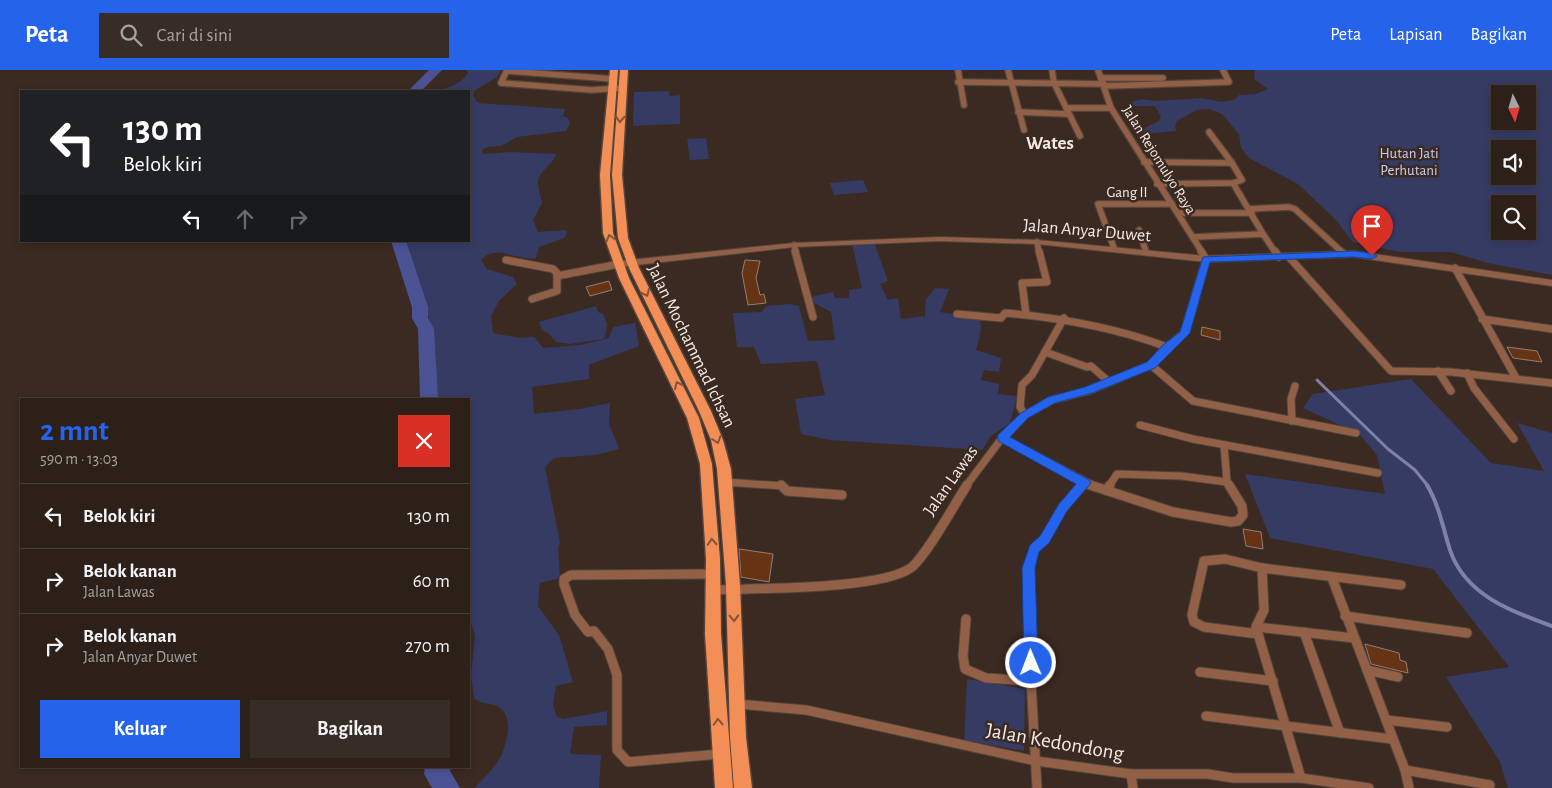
<!DOCTYPE html>
<html lang="id">
<head>
<meta charset="utf-8">
<style>
  :root { --surface:#2c2019; --page:#382d26; --text:#f1f3f6; --muted:#a6a3a2; --line:#483e38; --accent:#2563eb }
  body { margin:0; font-family:"Alegreya Sans",sans-serif; background:var(--page); color:var(--text); height:100vh; display:flex; flex-direction:column; font-size:19px; white-space:nowrap }
  * { box-sizing:border-box; margin:0 }
  p { font-size:16px; color:var(--muted) }
  .icon { flex:none; width:28px; height:28px; fill:none; stroke:currentColor; stroke-width:2; stroke-linecap:round; stroke-linejoin:round }
  .map { position:relative; flex:1; overflow:hidden }
  .panel { position:absolute; left:20px; top:328px; width:450px; height:370px; display:flex; flex-direction:column; background:var(--surface); border-radius:0px; box-shadow:0 2px 8px #0003,0 0 0 1px var(--line) }
  .panel>* { flex:none }
  .guide { position:absolute; left:20px; top:20px; width:450px; height:152px; border-radius:0px; box-shadow:0 2px 8px #0003,0 0 0 1px var(--line); background:#202124; color:#fff; overflow:hidden }
  .needle { width:32px; rotate:175deg }
  .controls { position:absolute; left:1491px; top:15px; display:grid; gap:10px }
  .controls a { display:grid; place-items:center; width:45px; height:45px; border-radius:0px; background:var(--surface); box-shadow:0 2px 8px #0003,0 0 0 1px var(--line); font-size:25px }
  .pin { position:absolute; display:grid; place-items:center; width:42px; height:42px; color:#fff; margin:-51px -21px; border-radius:50% 50% 50% 0; rotate:-45deg; box-shadow:0 0 5px #0007 }
  .pin .icon { rotate:45deg }
  .me { position:absolute; width:55px; margin:-28px; rotate:359deg; stroke-linejoin:round; filter:drop-shadow(0 0 4px #0008) }
  .turn { display:flex; align-items:center; gap:18px; height:105px; padding:0 20px; font-size:22px }
  .turn .icon { width:65px; height:65px; stroke-width:2.5 }
  .turn b { display:block; font-size:35px; line-height:42px }
  .lanes { display:flex; align-items:center; height:48px; padding:0 20px; background:#0003; justify-content:center; gap:25px; direction:ltr }
  .lanes .off { opacity:.35 }
  .round { display:grid; place-items:center; flex:none; width:52px; height:52px; border-radius:0px; background:var(--page) }
  .overview { display:flex; align-items:center; justify-content:space-between; height:85px; padding:0 20px }
  h1 { font-size:30px; font-weight:600; line-height:38px; color:var(--accent) }
  .cta { display:flex; gap:10px; margin-top:auto; padding:10px 20px }
  .cta a { flex:1; height:58px; border-radius:0px; background:var(--accent); color:#fff; font-size:20px; font-weight:600; line-height:58px; text-align:center }
  .cta a+a { background:var(--page); color:var(--text) }
  ul { padding:0; list-style:none }
  li { display:flex; align-items:center; gap:15px; height:65px; padding:0 20px; border-top:1px solid var(--line) }
  li div { flex:1 }
  li b { display:block; font-size:19px }
  li em { font-style:normal }
  header { display:flex; align-items:center; gap:30px; box-sizing:border-box; height:70px; padding:0 25px; background:var(--accent); color:#fff }
  header strong { font-size:24px }
  nav { display:flex; gap:28px; margin-inline-start:auto; font-size:18px }
  .search { width:350px; height:45px; background:var(--page); display:flex; align-items:center; gap:12px; box-sizing:border-box; padding:0 18px; border-radius:0px; color:var(--muted); font-size:19px }
  .map>svg:first-child { display:block }
  .green { fill:#363b64; fill-rule:evenodd }
  .lines { fill:none; stroke-linecap:round; stroke-linejoin:round }
  .stream-far1 { stroke:#7f80ad; stroke-width:3 }
  .stream { stroke:#7f80ad; stroke-width:4 }
  .river { fill:#4c5395; fill-rule:evenodd }
  .building { fill:#663314; stroke:#937f75 }
  .minor-far2-casing { stroke:#54453c; stroke-width:8 }
  .minor-far1-casing { stroke:#54453c; stroke-width:9 }
  .minor-casing { stroke:#54453c; stroke-width:11 }
  .tertiary-casing { stroke:#54453c; stroke-width:2 }
  .primary-casing { stroke:#54453c; stroke-width:3 }
  .minor-far2 { stroke:#916046; stroke-width:5.5 }
  .minor-far1 { stroke:#916046; stroke-width:7 }
  .minor { stroke:#916046; stroke-width:9 }
  .tertiary { fill:#916046; fill-rule:evenodd }
  .primary { fill:#f38f56; fill-rule:evenodd }
  .oneway { stroke:#845236 }
  .route { fill:#2563eb; stroke:#184099 }
  .labels { text-anchor:middle; dominant-baseline:central; stroke-width:5; stroke-linejoin:round; paint-order:stroke }
  .far-park-label { font-size:15px; fill:#c7cef5; stroke:#3a2a21 }
  .far-street-label { font-size:15px; fill:#f5eae4; stroke:#3a2a21 }
  .street-label { font-size:18px; fill:#f5eae4; stroke:#3a2a21 }
  .far-district-label { font-size:19px; font-weight:bold; fill:#f5eae4; stroke:#3a2a21 }
  .near-street-label { font-size:21px; fill:#f5eae4; stroke:#3a2a21 }
</style>
</head>
<body>
<header>
<strong>Peta</strong>
<div class="search"><svg class="icon" aria-label="search" viewBox="0 0 24 24"><circle cx="10" cy="10" r="6"/><path d="M15 15l6 6"/></svg>Cari di sini</div>
<nav><a>Peta</a><a>Lapisan</a><a>Bagikan</a></nav>
</header>
<div class="map">
<svg width="1552" height="718" viewBox="0 0 1552 718">
  <rect width="100%" height="100%" fill="#3a2a21"/>
  <g class="green">
    <path d="M467 0H501L497 7 474 21 473 26 478 33 565 39 563 46 568 48 570 53 566 61 517 67 501 76 487 77 482 80V84L511 82 556 84C553 96 538 100 538 113 538 119 541 127 542 133L533 150 538 162 566 160 567 163 564 168 539 177 536 188C518 192 496 173 481 190L487 199 513 207 517 214 499 231 491 246 493 263 520 268 534 267 543 278 580 275 609 268 613 257 635 253 639 276 589 295V309L532 317 534 344 579 339 610 333 609 354 619 379 596 385 554 388 545 397 560 472 558 478 560 508 540 513 538 536 559 565 573 612 556 616 553 634 556 646 563 649 607 641V655L574 657 570 684 601 685 599 718H475C482 709 492 701 498 691 506 679 514 649 501 639 492 631 486 637 474 628L471 605 475 566 469 547V329H437V312L431 286 430 253 420 213 403 171H469V21H438C449 17 461 14 468 3Z"/>
    <path d="M1255 0H1552V205L1488 193 1451 182H1400L1353 172 1335 149 1298 114 1249 88 1241 78 1239 64 1222 44 1209 39 1197 40 1177 51 1175 56 1176 61 1144 64 1138 61 1159 51 1161 47 1155 36H1134L1131 35V32L1142 29 1156 31 1202 28 1221 32 1234 30 1239 25 1256 24 1268 19 1254 9ZM1500 24H1528V51H1500ZM1500 79H1528V106H1500ZM1500 134H1528V161H1500Z"/>
    <polygon points="668,21 670,26 680,25 680,54 633,56 634,22"/>
    <polygon points="706,68 709,89 690,90 687,69"/>
    <polygon points="863,110 868,122 834,125 830,113"/>
    <polygon points="874,172 888,211 880,214 888,230 898,228 901,249 925,246 926,229 935,218 949,219 940,242 980,249 981,260 976,280 1001,288 999,302 984,300 981,310 999,314 998,324 1017,326 1010,353 991,366 982,380 830,370 801,364 795,329 825,325 817,291 761,294 754,277 737,277 733,243 762,242 766,236 789,234 799,236 808,271 835,270 831,242 814,233 811,227 833,222 835,228 849,228 849,220 862,218 852,173"/>
    <polygon points="596,236 598,242 603,244 607,254 605,267 603,269 569,274 556,272 548,263 542,260 539,252"/>
    <polygon points="1411,309 1491,393 1544,401 1517,353 1552,363 1552,718 1508,718 1500,692 1446,607 1509,597 1433,499 1270,468 1245,404 1385,424 1377,385 1359,364 1303,338 1313,324"/>
    <polygon points="967,609 1025,619 1024,681 964,670"/>
  </g>
  <g class="lines">
    <polyline class="stream-far1" points="1317,310 1388,379 1415,400 1428,416"/>
    <path class="stream" d="M1427 415C1439 435 1443 458 1450 480 1465 525 1512 542 1552 556"/>
    <g class="river">
      <polygon points="429,0 442,0 421,21 408,21"/>
      <polygon points="391,171 406,171 428,237 428,248 434,259 438,329 420,329 418,259 412,248 412,237"/>
      <polygon points="425,696 451,696 450,701 460,718 432,718 424,704"/>
    </g>
  </g>
  <g class="building">
    <polygon points="745,190 760,191 756,208 760,225 764,224 766,233 748,235 742,203"/>
    <polygon points="609,211 612,220 590,226 586,217"/>
    <polygon points="1202,257 1220,261 1220,270 1201,265"/>
    <polygon points="1507,277 1537,281 1542,292 1513,288"/>
    <polygon points="1243,459 1261,462 1263,479 1246,476"/>
    <polygon points="739,479 773,484 769,512 741,507"/>
    <polygon points="1365,574 1399,583 1400,590 1406,592 1408,603 1371,594"/>
  </g>
  <g class="lines">
    <g class="minor-far2-casing">
      <g id="minor-far2">
        <polyline points="507,0 501,13 592,20 622,18"/>
        <polyline points="958,0 964,35"/>
        <polyline points="1008,0 1024,60"/>
        <polyline points="1052,0 1054,13 1080,66"/>
        <polyline points="1098,0 1111,38 1202,182"/>
        <polyline points="507,1 614,9"/>
        <polyline points="1101,8 1163,8"/>
        <polyline points="958,12 1104,14"/>
        <polyline points="1105,16 1229,12 1223,0"/>
        <polyline points="1066,38 1111,38"/>
        <polyline points="1018,42 1068,44"/>
        <polyline points="1209,62 1232,93"/>
        <polyline points="1144,92 1232,93 1242,110 1233,113 1157,114"/>
        <polyline points="1233,113 1263,164"/>
        <polyline points="1249,139 1289,137 1295,139 1342,182"/>
        <polyline points="1179,143 1252,143"/>
        <polyline points="1139,160 1146,182"/>
        <polyline points="1193,167 1263,164 1275,182"/>
        <polyline points="1037,172 1039,182"/>
        <polyline points="794,175 796,182"/>
        <polyline points="1114,178 1098,134 1172,134"/>
      </g>
    </g>
    <g class="minor-far1-casing">
      <g id="minor-far1">
        <polyline points="795,181 813,247"/>
        <polyline points="1275,181 1279,187"/>
        <polyline points="1340,181 1344,184"/>
        <polyline points="1289,187 1391,301 1451,302 1552,313"/>
        <polyline points="506,190 553,199 557,203 557,221 532,229"/>
        <polyline points="1455,198 1516,308"/>
        <polyline points="557,206 619,194"/>
        <path d="M957 244 1001 248 1005 243C1061 248 1114 257 1167 277"/>
        <polyline points="1026,244 1022,213 1047,212 1039,181"/>
        <polyline points="1482,249 1552,259"/>
        <polyline points="1045,282 1087,297 1091,296 1108,311"/>
        <polyline points="1151,295 1193,331 1356,363"/>
        <polyline points="1438,301 1451,321"/>
        <polyline points="1467,303 1474,318 1514,369"/>
        <polyline points="1025,345 1020,337 1022,315 1032,305 1064,248"/>
        <polyline points="1292,351 1291,329 1295,316"/>
        <polyline points="1140,355 1193,369 1378,403"/>
        <polyline points="1002,368 1094,416"/>
        <polyline points="1224,375 1227,412 1230,416"/>
        <polyline points="725,412 783,416"/>
        <polyline points="966,416 1002,368 1025,345 1052,330 1088,321 1151,295 1167,277 1184,263 1206,189 1201,181"/>
        <polyline points="1082,416 1085,413"/>
        <polyline points="1109,416 1117,404 1181,406 1227,412"/>
      </g>
    </g>
    <g class="minor-casing">
      <g id="minor">
        <polyline points="781,415 787,421 842,425"/>
        <polyline points="1090,415 1173,442 1231,452 1238,451 1243,445 1242,436 1229,415"/>
        <polyline points="1106,420 1110,415"/>
        <polyline points="1262,498 1401,515"/>
        <polyline points="712,504 571,505 564,509 564,514 575,545 588,562 594,561 608,579 617,605 617,680 628,692 720,684"/>
        <polyline points="1332,508 1405,700 1409,718"/>
        <path d="M713 520C755 518 883 520 912 497 928 483 954 435 967 415"/>
        <polyline points="1345,546 1467,563"/>
        <polyline points="966,549 963,586 965,599 986,608 1031,611"/>
        <polyline points="1256,557 1354,568"/>
        <polyline points="1304,562 1340,663"/>
        <polyline points="1258,564 1204,557 1194,552 1192,545 1204,491 1225,489 1262,498 1264,540 1256,557 1301,708"/>
        <polyline points="1367,600 1398,607"/>
        <polyline points="1200,602 1273,611"/>
        <polyline points="737,634 806,640 1036,691 1131,704 1208,704 1233,708 1301,708 1369,718"/>
        <polyline points="1206,646 1392,669"/>
        <polyline points="1386,650 1447,657"/>
        <polyline points="1405,700 1490,715"/>
        <polyline points="1131,704 1133,718"/>
        <polyline points="1037,718 1031,611 1029,498 1034,479 1044,470 1063,437 1083,415"/>
      </g>
    </g>
    <g class="tertiary-casing">
      <polygon id="tertiary" points="940,167 1037,170 1206,186 1354,181 1552,210 1552,216 1354,187 1206,192 1037,174 940,171 794,177 619,197 615,194 619,191 794,173"/>
    </g>
    <g class="primary-casing">
      <g id="primary">
        <polygon points="610,0 618,0 610,105 613,163 629,208 699,348 712,394 720,489 721,564 733,718 715,718 705,564 706,489 700,394 687,348 619,208 603,163 600,105"/>
        <polygon points="620,0 628,0 622,105 628,168 639,198 711,341 723,370 731,399 740,515 746,667 752,718 734,718 730,667 726,515 717,399 711,370 699,341 629,198 618,168 612,105"/>
      </g>
    </g>
    <use href="#minor-far2" class="minor-far2"/>
    <use href="#minor-far1" class="minor-far1"/>
    <use href="#minor" class="minor"/>
    <use href="#tertiary" class="tertiary"/>
    <use href="#primary" class="primary"/>
  </g>
  <defs><path id="oneway-chevron" d="M-2-3.5L2.5 0L-2 3.5" fill="none" stroke-width="1.6" stroke-linecap="round" stroke-linejoin="round" transform="scale(1.25)"/></defs>
  <g class="oneway">
    <use href="#oneway-chevron" transform="translate(620 49) rotate(93)"/>
    <use href="#oneway-chevron" transform="translate(610 168) rotate(-106)"/>
    <use href="#oneway-chevron" transform="translate(646 223) rotate(65)"/>
    <use href="#oneway-chevron" transform="translate(678 315) rotate(-115)"/>
    <use href="#oneway-chevron" transform="translate(717 370) rotate(72)"/>
    <use href="#oneway-chevron" transform="translate(712 472) rotate(-93)"/>
    <use href="#oneway-chevron" transform="translate(734 548) rotate(88)"/>
    <use href="#oneway-chevron" transform="translate(718 652) rotate(-93)"/>
  </g>
  <polygon class="route" points="1354,181 1372,183 1377,186 1372,189 1354,187 1210,192 1190,263 1155,298 1092,323 1055,333 1028,348 1010,367 1089,410 1091,413 1067,441 1049,473 1039,482 1035,498 1038,593 1036,598 1031,600 1026,598 1024,593 1022,498 1030,475 1040,466 1059,434 1076,414 998,371 998,365 1021,343 1048,327 1085,317 1147,292 1163,275 1180,262 1203,187"/>
  <g class="labels">
    <g class="far-park-label">
      <text x="1409" y="83">Hutan Jati<tspan x="1409" dy="17">Perhutani</tspan></text>
    </g>
    <g class="far-street-label">
      <text transform="translate(1159 90) rotate(58)">Jalan Rejomulyo Raya</text>
      <text x="1127" y="122">Gang II</text>
    </g>
    <g class="street-label">
      <text transform="translate(1087 161) rotate(5)">Jalan Anyar Duwet</text>
      <text transform="translate(691 276) rotate(64)">Jalan Mochammad Ichsan</text>
      <text transform="translate(951 411) rotate(-55)">Jalan Lawas</text>
    </g>
    <g class="far-district-label">
      <text x="1050" y="73">Wates</text>
    </g>
    <g class="near-street-label">
      <text transform="translate(1055 672) rotate(10)">Jalan Kedondong</text>
    </g>
  </g>
</svg>
<div class="controls">
<a><svg class="needle" viewBox="-14 -14 28 28"><path d="M0-13l5 13h-10z" fill="#e53935"/><path d="M0 13l5-13h-10z" fill="#a6a3a2"/></svg></a>
<a><svg class="icon" aria-label="sound" viewBox="0 0 24 24"><path d="M4 9h4l5-4v14l-5-4H4zM17 9q2 3 0 6"/></svg></a>
<a><svg class="icon" aria-label="search" viewBox="0 0 24 24"><circle cx="10" cy="10" r="6"/><path d="M15 15l6 6"/></svg></a>
</div>
<div class="pin" style="left:1372px;top:186px;background:#d93025"><svg class="icon" aria-label="arrive" viewBox="0 0 24 24"><path d="M6 21V4h12l-3 4 3 4H6"/></svg></div>
<svg class="me" style="left:1031px;top:593px" viewBox="-20 -20 40 40"><circle r="17" fill="#2563eb" stroke="#fff" stroke-width="3"/><path d="M0-11L8 9 0 5-8 9z" fill="#fff"/></svg>
<div class="guide">
<div class="turn"><svg class="icon" aria-label="left" viewBox="0 0 24 24"><path d="M17 20v-9H6M10 6l-5 5 5 5"/></svg><div><b>130 m</b>Belok kiri</div></div>
<div class="lanes"><svg class="icon" aria-label="left" viewBox="0 0 24 24"><path d="M17 20v-9H6M10 6l-5 5 5 5"/></svg><svg class="icon off" aria-label="ahead" viewBox="0 0 24 24"><path d="M12 20V5M6 11l6-6 6 6"/></svg><svg class="icon off" aria-label="right" viewBox="0 0 24 24"><path d="M7 20v-9h11M14 6l5 5-5 5"/></svg></div>
</div>
<section class="panel">
<div class="overview"><div><h1>2 mnt</h1><p>590 m · 13:03</p></div><a class="round" style="background:#d93025;color:#fff"><svg class="icon" aria-label="close" viewBox="0 0 24 24"><path d="M6 6l12 12M18 6L6 18"/></svg></a></div>
<ul>
<li><svg class="icon" aria-label="left" viewBox="0 0 24 24"><path d="M17 20v-9H6M10 6l-5 5 5 5"/></svg><div><b>Belok kiri</b></div><em>130 m</em></li>
<li><svg class="icon" aria-label="right" viewBox="0 0 24 24"><path d="M7 20v-9h11M14 6l5 5-5 5"/></svg><div><b>Belok kanan</b><p>Jalan Lawas</p></div><em>60 m</em></li>
<li><svg class="icon" aria-label="right" viewBox="0 0 24 24"><path d="M7 20v-9h11M14 6l5 5-5 5"/></svg><div><b>Belok kanan</b><p>Jalan Anyar Duwet</p></div><em>270 m</em></li>
</ul>
<div class="cta"><a>Keluar</a><a>Bagikan</a></div>
</section>
</div>
</body>
</html>
